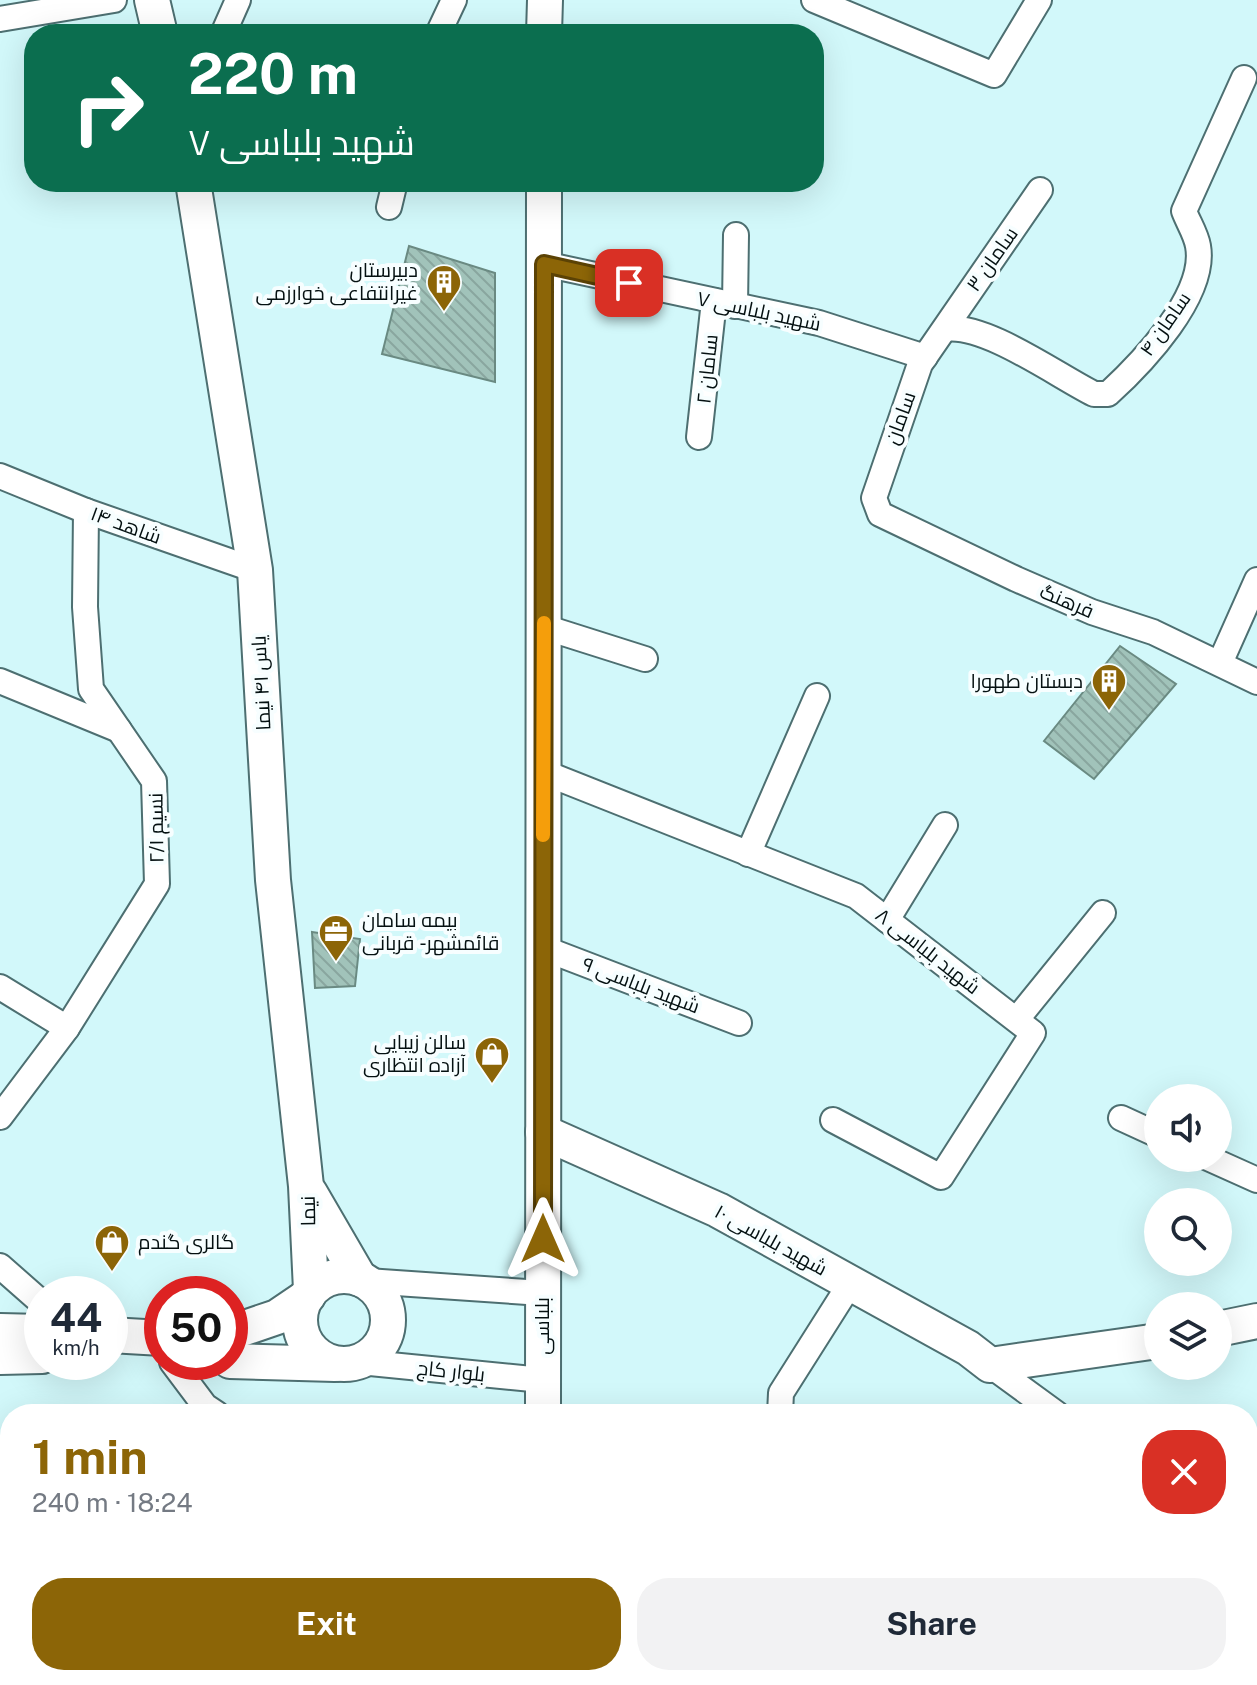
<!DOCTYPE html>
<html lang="en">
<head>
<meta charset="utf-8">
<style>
  :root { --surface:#fff; --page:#f2f2f3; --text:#1f2937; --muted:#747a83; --accent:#8c6507 }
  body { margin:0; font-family:"Public Sans",Cairo,sans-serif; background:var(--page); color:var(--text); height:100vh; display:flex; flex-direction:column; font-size:30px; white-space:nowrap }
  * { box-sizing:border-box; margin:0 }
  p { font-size:26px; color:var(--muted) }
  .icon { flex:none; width:44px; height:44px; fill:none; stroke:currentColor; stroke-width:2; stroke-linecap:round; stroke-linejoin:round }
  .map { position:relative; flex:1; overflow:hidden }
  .details { position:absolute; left:0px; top:1404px; width:1258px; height:282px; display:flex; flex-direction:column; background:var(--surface); border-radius:32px 32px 0 0; box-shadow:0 8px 32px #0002 }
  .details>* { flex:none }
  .banner { position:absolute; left:24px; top:24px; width:800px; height:168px; border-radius:32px; box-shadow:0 8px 32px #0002; background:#0b6e4f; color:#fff; overflow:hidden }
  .tools { position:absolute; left:1144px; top:1084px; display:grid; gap:16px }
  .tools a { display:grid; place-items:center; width:88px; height:88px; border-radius:50%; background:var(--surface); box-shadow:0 8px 32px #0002; font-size:40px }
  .speed { position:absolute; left:24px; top:1276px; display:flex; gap:16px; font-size:40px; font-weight:700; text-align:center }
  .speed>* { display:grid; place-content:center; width:104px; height:104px; border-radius:50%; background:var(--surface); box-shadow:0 8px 32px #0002; line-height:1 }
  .speed small { font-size:20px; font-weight:400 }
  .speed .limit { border:12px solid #d22; background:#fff; color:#111 }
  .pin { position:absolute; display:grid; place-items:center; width:68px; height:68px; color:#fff; margin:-34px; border-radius:16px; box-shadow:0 4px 12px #0006 }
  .me { position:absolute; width:88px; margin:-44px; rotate:0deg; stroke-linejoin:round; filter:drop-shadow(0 0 6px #0008) }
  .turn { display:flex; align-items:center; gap:28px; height:168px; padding:0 32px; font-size:36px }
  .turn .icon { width:104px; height:104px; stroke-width:2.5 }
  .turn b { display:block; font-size:56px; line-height:68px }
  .round { display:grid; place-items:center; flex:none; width:84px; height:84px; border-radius:32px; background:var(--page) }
  .summary { display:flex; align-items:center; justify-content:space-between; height:136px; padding:0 32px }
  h1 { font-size:48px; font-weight:700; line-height:60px; color:var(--accent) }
  .button { display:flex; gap:16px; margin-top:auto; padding:16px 32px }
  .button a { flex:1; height:92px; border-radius:32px; background:var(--accent); color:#fff; font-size:32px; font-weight:700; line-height:92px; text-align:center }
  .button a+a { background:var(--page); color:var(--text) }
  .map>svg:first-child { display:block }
  .building { fill:url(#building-back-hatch); stroke:#6a8a82; stroke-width:2 }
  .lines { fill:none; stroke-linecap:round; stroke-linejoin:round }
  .street-casing { stroke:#4d6f71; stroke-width:28 }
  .secondary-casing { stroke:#4d6f71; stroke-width:38 }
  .street { stroke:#fff; stroke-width:24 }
  .secondary { stroke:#fff; stroke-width:34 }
  .route-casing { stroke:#5b4205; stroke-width:20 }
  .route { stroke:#8c6507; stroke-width:14 }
  .slow { stroke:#f59e0b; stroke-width:14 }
  .labels { text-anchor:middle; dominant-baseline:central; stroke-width:8; stroke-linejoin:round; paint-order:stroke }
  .street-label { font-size:20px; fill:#041011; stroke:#f7feff }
  .poi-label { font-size:20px; fill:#041011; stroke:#f7feff; text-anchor:end }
</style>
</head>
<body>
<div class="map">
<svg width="1257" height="1685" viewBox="0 0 1257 1685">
  <defs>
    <pattern id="building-back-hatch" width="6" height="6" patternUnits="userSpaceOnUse" patternTransform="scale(2)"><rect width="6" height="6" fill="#a1c3ba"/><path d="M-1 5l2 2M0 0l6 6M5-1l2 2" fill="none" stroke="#89a69f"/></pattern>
  </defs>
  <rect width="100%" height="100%" fill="#d2f8fa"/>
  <g class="building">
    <polygon points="409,246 495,273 495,382 382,354"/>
    <polygon points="1120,646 1176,684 1094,779 1044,741"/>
    <polygon points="312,932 360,939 355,986 315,988"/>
  </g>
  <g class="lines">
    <g class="street-casing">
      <g id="street">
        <polyline points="814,0 994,75 1039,0"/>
        <polyline points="0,19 114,0"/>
        <polyline points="223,34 238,0"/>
        <polyline points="438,34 454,0"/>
        <polyline points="1040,190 920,364 874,498 880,514 1016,579 1092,612 1153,632 1257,682"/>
        <polyline points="389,207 395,182"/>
        <polyline points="544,264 819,323 925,357"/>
        <polyline points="735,306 736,235"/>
        <path d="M945 329C985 323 1056 375 1094 394H1108C1142 363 1207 295 1198 246 1196 234 1188 222 1184 211L1244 78"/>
        <polyline points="699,437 714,301"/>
        <polyline points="0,476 86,511 255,570"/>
        <polyline points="544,627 645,659"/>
        <polyline points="1220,663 1257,580"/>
        <polyline points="0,681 119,730"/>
        <polyline points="543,772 856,896 1033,1033 941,1177 833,1120"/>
        <polyline points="748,854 817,696"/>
        <polyline points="887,920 945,825"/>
        <polyline points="543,948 739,1023"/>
        <polyline points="0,987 67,1028"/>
        <polyline points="1017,1019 1103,913"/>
        <polyline points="0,1117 67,1028 157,884 154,781 91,689 85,607 86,511"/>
        <polyline points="1121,1118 1158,1135"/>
        <polyline points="1208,1158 1257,1180"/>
        <polyline points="0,1266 42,1303"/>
        <polyline points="367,1281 542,1293"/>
        <polyline points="172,1362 205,1406 217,1414"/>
        <polyline points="360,1362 542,1380"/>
        <polyline points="990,1365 1057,1414"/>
        <polyline points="780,1414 781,1393 850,1284"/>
        <polyline points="0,1519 10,1523"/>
        <polyline points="1248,1553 1257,1560"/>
        <polyline points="833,1685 833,1676"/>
      </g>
    </g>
    <g class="secondary-casing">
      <g id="secondary">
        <polyline points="152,0 160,34"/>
        <polyline points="544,34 545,0"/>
        <polyline points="193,182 255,570 273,880 306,1186 311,1290"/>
        <polyline points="543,1132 718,1210 968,1348 990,1365 1158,1341"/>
        <polyline points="310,1193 360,1279"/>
        <circle cx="344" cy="1320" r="44"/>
        <polyline points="1218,1329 1257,1321"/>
        <polyline points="0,1331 42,1332"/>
        <polyline points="230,1333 277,1317 308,1296"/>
        <polyline points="110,1335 162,1338"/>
        <polyline points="0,1357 42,1356"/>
        <polyline points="230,1361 335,1364"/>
        <polyline points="543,1414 544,182"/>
        <polyline points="544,1676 544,1685"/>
      </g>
    </g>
    <use href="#street" class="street"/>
    <use href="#secondary" class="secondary"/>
  </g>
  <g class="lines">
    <g class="route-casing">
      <polyline id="route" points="543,1239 544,264 629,283"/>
    </g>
    <use href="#route" class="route"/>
    <polyline class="slow" points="543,835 544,623"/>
  </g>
  <defs>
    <g id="building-pin" transform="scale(1.8)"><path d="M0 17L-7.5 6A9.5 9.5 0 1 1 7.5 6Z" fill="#8c6507" stroke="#f7feff"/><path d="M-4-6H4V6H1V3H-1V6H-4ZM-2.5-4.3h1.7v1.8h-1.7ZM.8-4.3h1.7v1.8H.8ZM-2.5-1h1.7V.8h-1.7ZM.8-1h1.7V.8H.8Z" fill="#fff"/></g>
    <g id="office-pin" transform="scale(1.8)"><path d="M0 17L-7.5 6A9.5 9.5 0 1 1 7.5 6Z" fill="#8c6507" stroke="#f7feff"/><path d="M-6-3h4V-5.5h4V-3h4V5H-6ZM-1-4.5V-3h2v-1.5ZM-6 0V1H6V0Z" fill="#fff"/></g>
    <g id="shop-pin" transform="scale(1.8)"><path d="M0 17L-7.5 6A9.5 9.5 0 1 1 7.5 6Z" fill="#8c6507" stroke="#f7feff"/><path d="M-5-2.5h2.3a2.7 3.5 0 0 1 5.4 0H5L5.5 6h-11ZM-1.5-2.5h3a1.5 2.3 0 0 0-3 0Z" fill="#fff"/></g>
  </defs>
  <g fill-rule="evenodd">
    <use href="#building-pin" x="444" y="282"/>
    <use href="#building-pin" x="1109" y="681"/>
    <use href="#office-pin" x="336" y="932"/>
    <use href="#shop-pin" x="492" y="1054"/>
    <use href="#shop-pin" x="112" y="1242"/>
  </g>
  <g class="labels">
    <g class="street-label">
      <text transform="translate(992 259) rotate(-55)">سامان ۳</text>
      <text transform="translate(759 311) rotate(12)">شهید بلباسی ۷</text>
      <text transform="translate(1165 324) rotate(-55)">سامان ۴</text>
      <text transform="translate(707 369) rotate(-84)">سامان ۲</text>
      <text transform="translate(900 418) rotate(-70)">سامان</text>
      <text transform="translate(126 525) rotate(20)">شاهد ۱۴</text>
      <text transform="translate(1067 601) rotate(23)">فرهنگ</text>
      <text transform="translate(261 683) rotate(-93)">یاس ۴۱ نیما</text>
      <text transform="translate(156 828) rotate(-91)">نسیم ۲/۱</text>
      <text transform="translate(928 951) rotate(38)">شهید بلباسی ۸</text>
      <text transform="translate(641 985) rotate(21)">شهید بلباسی ۹</text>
      <text transform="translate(308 1211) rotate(-91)">نیما</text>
      <text transform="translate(771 1240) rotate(29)">شهید بلباسی ١٠</text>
      <text transform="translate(542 1326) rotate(-90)">بلباسی</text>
      <text transform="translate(451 1371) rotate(6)">بلوار کاج</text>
    </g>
    <g class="poi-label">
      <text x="418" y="270">دبیرستان<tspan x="418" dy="23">غیرانتفاعی خوارزمی</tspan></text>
      <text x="1083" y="681">دبستان طهورا</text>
      <text x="362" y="920" text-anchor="start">بیمه سامان<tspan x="362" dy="23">قائمشهر - قربانی</tspan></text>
      <text x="466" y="1042">سالن زیبایی<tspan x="466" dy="23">آزاده انتظاری</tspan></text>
      <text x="138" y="1242" text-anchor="start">گالری گندم</text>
    </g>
  </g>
</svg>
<div class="tools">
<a><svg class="icon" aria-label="sound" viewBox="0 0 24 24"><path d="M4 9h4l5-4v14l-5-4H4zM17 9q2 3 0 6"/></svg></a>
<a><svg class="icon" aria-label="search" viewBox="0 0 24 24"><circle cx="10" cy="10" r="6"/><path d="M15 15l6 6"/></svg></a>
<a><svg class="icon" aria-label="layers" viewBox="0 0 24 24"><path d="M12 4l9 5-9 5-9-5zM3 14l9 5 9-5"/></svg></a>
</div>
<div class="speed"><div>44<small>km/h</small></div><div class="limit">50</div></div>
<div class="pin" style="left:629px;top:283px;background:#d93025"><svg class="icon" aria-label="arrive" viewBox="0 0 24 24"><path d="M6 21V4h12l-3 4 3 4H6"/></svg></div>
<svg class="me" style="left:543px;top:1239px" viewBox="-20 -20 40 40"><path d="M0-17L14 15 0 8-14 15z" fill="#8c6507" stroke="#fff" stroke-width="4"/></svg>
<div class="banner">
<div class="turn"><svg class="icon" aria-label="right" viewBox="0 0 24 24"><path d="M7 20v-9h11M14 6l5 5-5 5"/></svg><div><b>220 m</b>شهید بلباسی ۷</div></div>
</div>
<section class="details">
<div class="summary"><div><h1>1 min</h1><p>240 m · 18:24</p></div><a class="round" style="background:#d93025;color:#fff"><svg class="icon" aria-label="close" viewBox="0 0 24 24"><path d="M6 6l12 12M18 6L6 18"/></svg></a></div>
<div class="button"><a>Exit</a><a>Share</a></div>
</section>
</div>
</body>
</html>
